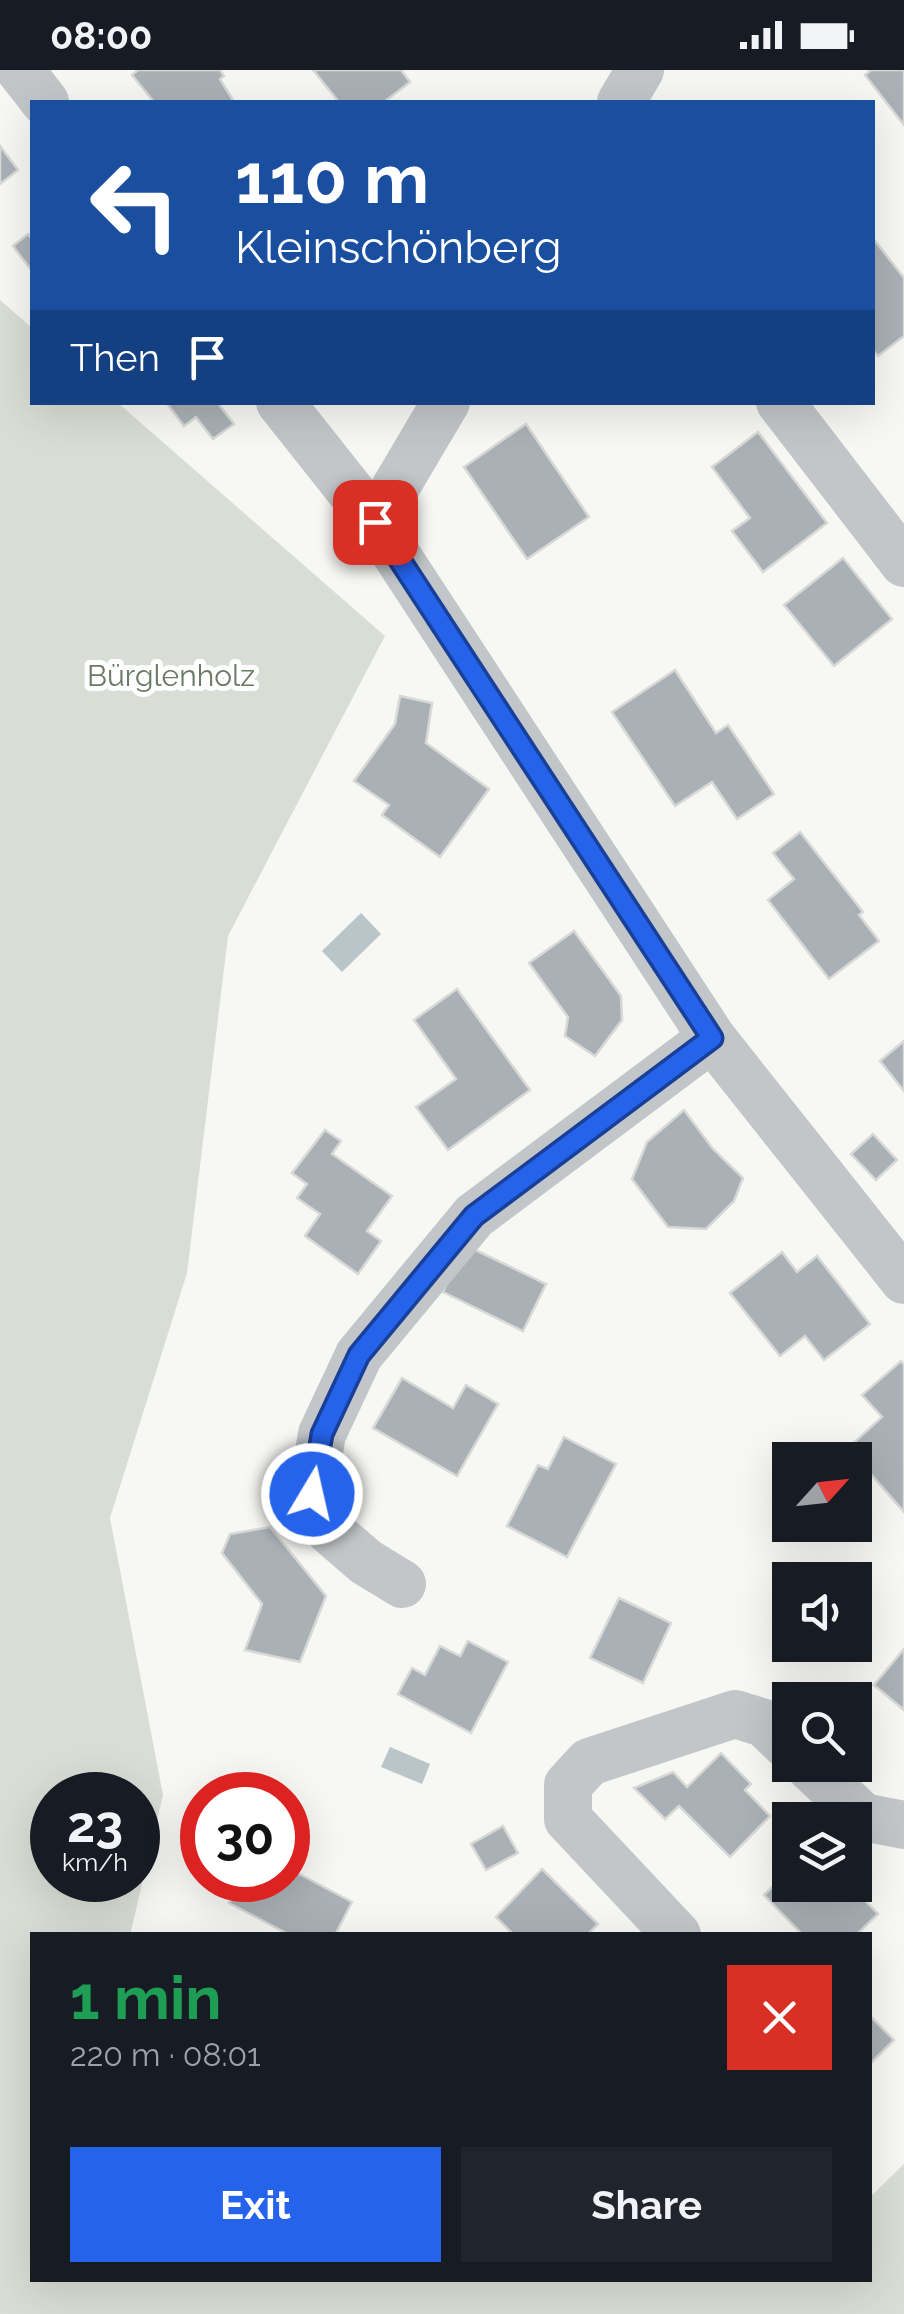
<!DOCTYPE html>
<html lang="en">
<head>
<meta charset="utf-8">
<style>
  :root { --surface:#171b24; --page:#20242c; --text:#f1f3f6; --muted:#9ea1a6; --accent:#2563eb }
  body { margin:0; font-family:Raleway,sans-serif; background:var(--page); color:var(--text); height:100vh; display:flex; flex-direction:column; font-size:38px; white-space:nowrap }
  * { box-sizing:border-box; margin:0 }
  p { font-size:32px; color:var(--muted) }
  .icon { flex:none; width:55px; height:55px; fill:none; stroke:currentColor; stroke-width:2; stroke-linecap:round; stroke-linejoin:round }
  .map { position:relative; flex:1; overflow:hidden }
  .side { position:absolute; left:30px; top:1862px; width:842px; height:350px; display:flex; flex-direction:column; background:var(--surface); border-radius:0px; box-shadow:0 10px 40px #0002 }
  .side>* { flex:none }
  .guide { position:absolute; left:30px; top:30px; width:845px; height:305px; border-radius:0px; box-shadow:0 10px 40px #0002; background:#1a4fa0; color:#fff; overflow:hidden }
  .needle { width:65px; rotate:63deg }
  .fabs { position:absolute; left:772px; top:1372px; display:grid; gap:20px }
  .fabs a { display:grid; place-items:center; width:100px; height:100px; border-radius:0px; background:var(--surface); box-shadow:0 10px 40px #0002; font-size:50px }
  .speed { position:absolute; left:30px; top:1702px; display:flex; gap:20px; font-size:50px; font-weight:700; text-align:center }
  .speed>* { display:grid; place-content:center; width:130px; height:130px; border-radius:50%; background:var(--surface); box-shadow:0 10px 40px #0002; line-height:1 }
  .speed small { font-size:25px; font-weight:400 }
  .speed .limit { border:15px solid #d22; background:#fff; color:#111 }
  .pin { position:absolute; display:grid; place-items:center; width:85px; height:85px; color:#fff; margin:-42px; border-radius:20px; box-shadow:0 5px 15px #0006 }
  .me { position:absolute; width:110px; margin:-55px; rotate:9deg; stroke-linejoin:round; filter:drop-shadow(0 0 8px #0008) }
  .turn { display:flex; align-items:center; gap:35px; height:210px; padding:0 40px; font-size:45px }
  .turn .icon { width:130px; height:130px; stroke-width:2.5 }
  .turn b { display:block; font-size:70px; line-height:85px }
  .then { display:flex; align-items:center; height:95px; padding:0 40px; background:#0003; gap:20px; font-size:38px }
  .round { display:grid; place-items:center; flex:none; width:105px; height:105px; border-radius:0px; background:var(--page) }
  .head { display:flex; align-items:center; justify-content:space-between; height:170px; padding:0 40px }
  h1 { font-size:60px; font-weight:700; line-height:75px; color:#1e9e55 }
  .button { display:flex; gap:20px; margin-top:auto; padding:20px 40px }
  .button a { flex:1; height:115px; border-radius:0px; background:var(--accent); color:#fff; font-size:40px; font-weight:700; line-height:115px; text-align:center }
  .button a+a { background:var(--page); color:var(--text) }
  .status { display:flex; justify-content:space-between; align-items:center; height:70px; padding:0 50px; background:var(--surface); direction:ltr }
  .status svg { height:28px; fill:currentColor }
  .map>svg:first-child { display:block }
  .green { fill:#d8ded5; fill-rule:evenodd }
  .water { fill:#b9c5c8 }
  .building { fill:#a9b1b6; stroke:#d8d8d6; stroke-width:2.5 }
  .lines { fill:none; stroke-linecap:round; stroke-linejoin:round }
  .minor { stroke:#c2c6c9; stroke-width:48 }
  .route-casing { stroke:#184099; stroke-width:25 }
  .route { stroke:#2563eb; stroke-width:18 }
  .labels { text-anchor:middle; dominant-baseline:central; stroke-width:10; stroke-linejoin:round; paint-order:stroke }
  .park-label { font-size:30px; fill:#6a7b65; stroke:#fff }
</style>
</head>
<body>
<div class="status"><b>08:00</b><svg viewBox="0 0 49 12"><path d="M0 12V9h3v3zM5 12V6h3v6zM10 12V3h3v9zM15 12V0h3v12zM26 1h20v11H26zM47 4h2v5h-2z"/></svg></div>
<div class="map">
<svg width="904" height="2244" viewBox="0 0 904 2244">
  <rect width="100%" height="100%" fill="#f7f7f4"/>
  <path class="green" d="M0 230 32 258V332L118 333 385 566 228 866 187 1203 110 1448 163 1725 130 1865H32V2210H870V2127L904 2094V2244H0ZM52 1725H138V1810H52Z"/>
  <g class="water">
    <polygon points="361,843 381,864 342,902 322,881"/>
    <polygon points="390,1677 430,1694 422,1714 381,1697"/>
  </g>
  <g class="building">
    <polygon points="138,0 220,0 224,6 220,9 234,32 154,32 132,5"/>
    <polygon points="313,0 401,0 410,12 384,32 339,32"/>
    <polygon points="871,0 904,0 904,55 865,5"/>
    <polygon points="0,76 18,100 0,114"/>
    <polygon points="28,164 32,169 32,201 13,176"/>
    <polygon points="872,167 904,208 904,266 878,286 872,279"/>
    <polygon points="166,332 217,332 234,354 213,369 196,347 184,356"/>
    <polygon points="526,354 589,447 527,489 464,397"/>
    <polygon points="758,362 827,453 763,502 732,461 750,448 712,397"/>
    <polygon points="843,488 892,549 834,596 784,535"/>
    <polygon points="675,600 716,663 728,655 774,724 737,749 712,712 675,736 612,642"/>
    <polygon points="400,626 432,633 426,673 489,719 440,787 382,745 389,735 354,711 395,654"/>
    <polygon points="800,762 863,842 859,845 879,871 829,909 768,830 794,809 773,783"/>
    <polygon points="574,861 621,926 622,950 595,986 565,966 568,947 529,893"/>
    <polygon points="457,919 530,1020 448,1080 416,1037 456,1009 414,950"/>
    <polygon points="904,971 904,1021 880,991"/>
    <polygon points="684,1040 713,1079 743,1108 734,1131 706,1159 668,1157 632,1109 647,1072"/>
    <polygon points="325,1060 341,1071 332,1084 392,1126 367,1161 381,1171 358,1204 305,1166 320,1144 297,1128 307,1114 292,1103"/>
    <polygon points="873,1064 897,1090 876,1110 851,1084"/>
    <polygon points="465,1175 546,1214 523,1261 443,1222"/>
    <polygon points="782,1182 797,1202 817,1186 870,1254 824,1290 805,1266 780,1286 730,1223"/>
    <polygon points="901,1291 904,1295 904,1442 848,1378 882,1347 862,1325"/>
    <polygon points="402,1308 453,1338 466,1315 498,1334 457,1406 373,1358"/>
    <polygon points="564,1367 616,1394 567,1487 507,1456 538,1395 548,1399"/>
    <polygon points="270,1457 326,1526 300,1592 245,1580 262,1534 222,1483 230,1464"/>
    <polygon points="619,1528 671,1553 643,1613 590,1588"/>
    <polygon points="468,1571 508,1592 471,1663 398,1624 412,1598 425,1605 440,1576 460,1586"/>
    <polygon points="904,1579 904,1640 874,1615"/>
    <polygon points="721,1683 751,1714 745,1720 770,1746 730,1787 679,1736 665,1749 634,1718 673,1702 687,1717"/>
    <polygon points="503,1756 518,1783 486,1800 471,1774"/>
    <polygon points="288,1798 352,1832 335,1865 290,1865 229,1833 241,1810 288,1810"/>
    <polygon points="542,1799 598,1854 587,1865 514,1865 496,1847"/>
    <polygon points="790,1799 790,1815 850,1815 878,1844 856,1865 803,1865 764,1825"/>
    <polygon points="870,1946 894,1970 870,1994"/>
  </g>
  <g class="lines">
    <g class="minor">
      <polyline points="20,0 45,32"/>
      <polyline points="621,32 640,0"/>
      <polyline points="280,332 375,452 712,968 904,1210"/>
      <polyline points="780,332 904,493"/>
      <polyline points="375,452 446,332"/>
      <polyline points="402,1514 366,1492 329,1460 312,1424 322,1364 359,1285 474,1146 712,968"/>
      <polyline points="808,1695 863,1747 904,1755"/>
      <polyline points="677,1865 568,1749 568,1715 589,1692 735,1644 764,1653 790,1678"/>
    </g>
  </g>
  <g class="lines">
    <g class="route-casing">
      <polyline id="route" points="312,1424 322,1364 359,1285 474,1146 712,968 375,452"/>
    </g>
    <use href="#route" class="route"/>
  </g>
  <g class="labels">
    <g class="park-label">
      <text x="171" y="605">Bürglenholz</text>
    </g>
  </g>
</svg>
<div class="fabs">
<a><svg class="needle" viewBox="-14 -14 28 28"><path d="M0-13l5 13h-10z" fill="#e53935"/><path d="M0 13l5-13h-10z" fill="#9ea1a6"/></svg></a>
<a><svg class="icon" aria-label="sound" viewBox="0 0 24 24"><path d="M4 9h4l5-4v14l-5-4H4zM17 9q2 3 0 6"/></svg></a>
<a><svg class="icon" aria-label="search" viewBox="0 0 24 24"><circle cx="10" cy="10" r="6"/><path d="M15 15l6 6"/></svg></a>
<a><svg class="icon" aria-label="layers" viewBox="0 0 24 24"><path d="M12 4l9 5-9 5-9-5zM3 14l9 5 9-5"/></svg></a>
</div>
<div class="speed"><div>23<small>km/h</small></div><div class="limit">30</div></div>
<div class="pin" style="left:375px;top:452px;background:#d93025"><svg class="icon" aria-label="arrive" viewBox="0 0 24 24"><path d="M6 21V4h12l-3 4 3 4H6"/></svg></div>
<svg class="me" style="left:312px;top:1424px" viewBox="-20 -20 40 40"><circle r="17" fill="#2563eb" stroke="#fff" stroke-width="3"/><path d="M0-11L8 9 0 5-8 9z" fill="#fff"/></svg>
<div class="guide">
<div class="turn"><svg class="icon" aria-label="left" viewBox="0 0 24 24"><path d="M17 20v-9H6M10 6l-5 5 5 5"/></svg><div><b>110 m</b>Kleinschönberg</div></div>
<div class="then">Then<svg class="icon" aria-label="arrive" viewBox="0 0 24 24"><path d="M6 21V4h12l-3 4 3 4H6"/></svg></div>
</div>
<section class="side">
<div class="head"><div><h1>1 min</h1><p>220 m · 08:01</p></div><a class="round" style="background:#d93025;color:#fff"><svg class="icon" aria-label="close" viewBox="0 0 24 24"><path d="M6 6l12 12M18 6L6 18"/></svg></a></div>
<div class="button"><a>Exit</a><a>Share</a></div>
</section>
</div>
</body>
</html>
